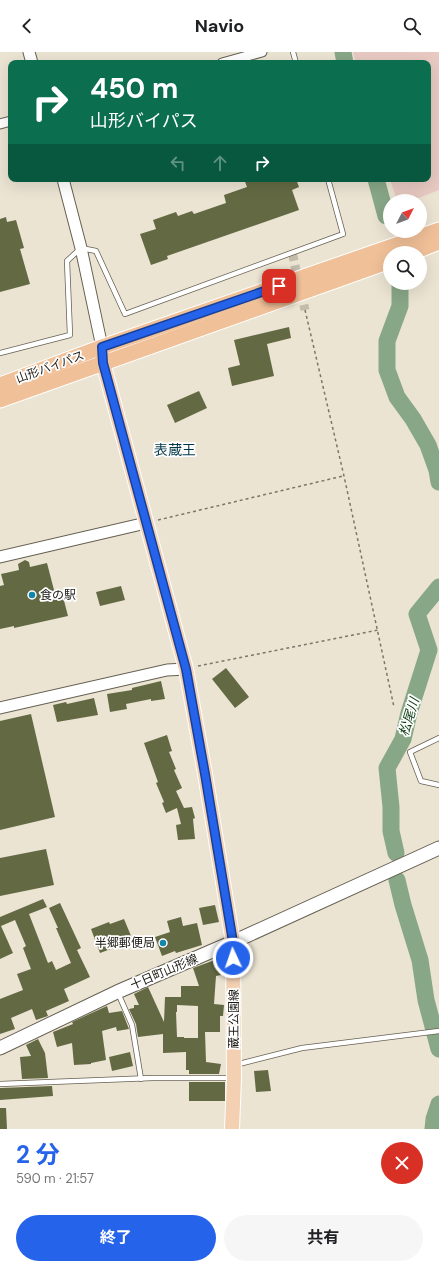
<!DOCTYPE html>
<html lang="ja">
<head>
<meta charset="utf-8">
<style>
  :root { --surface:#fff; --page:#f6f6f6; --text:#202124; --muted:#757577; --accent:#2563eb }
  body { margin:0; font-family:"DM Sans","Noto Sans JP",sans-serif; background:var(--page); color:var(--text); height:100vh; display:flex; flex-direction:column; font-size:15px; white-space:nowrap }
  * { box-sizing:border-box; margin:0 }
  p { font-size:13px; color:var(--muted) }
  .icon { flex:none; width:22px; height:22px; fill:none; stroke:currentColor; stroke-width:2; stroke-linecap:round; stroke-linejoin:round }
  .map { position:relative; height:1077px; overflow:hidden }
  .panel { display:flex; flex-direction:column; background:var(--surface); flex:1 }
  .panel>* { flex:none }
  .hud { position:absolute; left:8px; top:8px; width:423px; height:122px; border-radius:8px; box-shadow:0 4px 16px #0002; background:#0b6e4f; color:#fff; overflow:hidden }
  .needle { width:26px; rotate:48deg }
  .tools { position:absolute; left:383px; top:142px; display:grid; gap:8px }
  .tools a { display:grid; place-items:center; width:44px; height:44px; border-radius:50%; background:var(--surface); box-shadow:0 4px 16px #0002; font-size:20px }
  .pin { position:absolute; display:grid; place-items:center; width:34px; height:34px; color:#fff; margin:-17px; border-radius:8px; box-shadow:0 2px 6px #0006 }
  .me { position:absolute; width:44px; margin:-22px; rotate:357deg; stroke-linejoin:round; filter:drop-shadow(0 0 3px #0008) }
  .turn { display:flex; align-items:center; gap:14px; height:84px; padding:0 16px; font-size:18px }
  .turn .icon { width:52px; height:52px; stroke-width:2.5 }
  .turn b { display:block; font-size:28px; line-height:34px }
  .lanes { display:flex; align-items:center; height:38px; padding:0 16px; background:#0003; justify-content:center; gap:20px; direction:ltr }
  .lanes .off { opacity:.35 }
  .round { display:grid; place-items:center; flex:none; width:42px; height:42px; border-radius:21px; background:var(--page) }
  .head { display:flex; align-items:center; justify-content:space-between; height:68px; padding:0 16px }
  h1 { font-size:24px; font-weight:700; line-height:30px; color:var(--accent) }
  .cta { display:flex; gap:8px; margin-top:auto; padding:8px 16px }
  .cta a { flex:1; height:46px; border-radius:24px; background:var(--accent); color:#fff; font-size:16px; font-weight:700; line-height:46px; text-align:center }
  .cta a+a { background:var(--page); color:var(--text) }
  header { display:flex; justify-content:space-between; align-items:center; height:52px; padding:0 16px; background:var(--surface); font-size:18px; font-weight:700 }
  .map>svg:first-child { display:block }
  .green { fill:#e8cac2 }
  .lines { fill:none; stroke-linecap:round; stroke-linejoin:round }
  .river { stroke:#88a787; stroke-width:17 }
  .building { fill:#636a43; fill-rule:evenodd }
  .minor-tunnel { stroke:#c2bcad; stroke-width:9; stroke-dasharray:9 4.5; stroke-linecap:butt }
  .service-casing { stroke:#666052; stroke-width:6 }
  .minor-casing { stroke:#666052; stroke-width:11 }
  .tertiary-casing { stroke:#666052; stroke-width:13 }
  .secondary-casing { stroke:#666052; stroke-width:15 }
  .primary-casing { stroke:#fff; stroke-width:16 }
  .trunk-casing { stroke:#fff; stroke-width:17 }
  .path { stroke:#7a766b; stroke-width:1.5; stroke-dasharray:3 3; stroke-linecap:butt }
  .service { stroke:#fff; stroke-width:4.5 }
  .minor { stroke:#fff; stroke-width:9 }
  .tertiary { stroke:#fff; stroke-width:11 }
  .secondary { stroke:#fff; stroke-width:13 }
  .primary { stroke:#f4d0b2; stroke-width:14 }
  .trunk { stroke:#f0c098; stroke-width:15 }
  .route-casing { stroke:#184099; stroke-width:10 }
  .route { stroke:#2563eb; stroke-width:7 }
  .poi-dot { fill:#1286ab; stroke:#fff; stroke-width:1.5 }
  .labels { text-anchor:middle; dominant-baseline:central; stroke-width:3.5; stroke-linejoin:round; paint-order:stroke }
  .street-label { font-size:12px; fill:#1c1a14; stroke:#fff }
  .poi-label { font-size:12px; fill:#1c1a14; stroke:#fff; text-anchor:start }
  .water-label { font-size:13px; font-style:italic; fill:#0c3c10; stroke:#fff }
  .quarter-label { font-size:14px; fill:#003648; stroke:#fff }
</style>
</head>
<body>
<header><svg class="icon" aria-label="back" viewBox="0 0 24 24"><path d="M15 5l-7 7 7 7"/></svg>Navio<svg class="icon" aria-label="search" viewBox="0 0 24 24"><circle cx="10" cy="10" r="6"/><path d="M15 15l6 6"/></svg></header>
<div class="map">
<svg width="439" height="1077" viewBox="0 0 439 1077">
  <rect width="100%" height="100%" fill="#ebe4d3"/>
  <polygon class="green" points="353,0 439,0 439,138 411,149 397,149 390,127 428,127 428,11 356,11"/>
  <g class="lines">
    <g class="river">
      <polyline points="343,0 345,11"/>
      <polyline points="376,127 386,164"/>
      <polyline points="400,231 400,254 387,289 387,318 397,345 413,367 428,393 437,418 439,430"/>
      <polyline points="396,801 391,779 391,755 387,716 403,687 409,661 429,598 417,562 439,535"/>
      <polyline points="397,828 403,853 420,908 426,948 439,997"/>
      <polyline points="433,1077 434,1067 439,1052"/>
    </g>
  </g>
  <g class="building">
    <polygon points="244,127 296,127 299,135 292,138 299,158 167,204 168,207 151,213 140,182 156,177 153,168 176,160 178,164 192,159 194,162 226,151 224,143 247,135"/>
    <polygon points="6,165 7,170 16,168 24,196 20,197 30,232 0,240 0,167"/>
    <polygon points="289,275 291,286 267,292 274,324 232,334 228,316 240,313 234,288"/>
    <polygon points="199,339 207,356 175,371 167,353"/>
    <polygon points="25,508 29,510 30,515 47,511 54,538 61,537 68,564 14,576 14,574 0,577 0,534 4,533 1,522 19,518 18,512"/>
    <polygon points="121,534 125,548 100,554 96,540"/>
    <polygon points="226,616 249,645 235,656 212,627"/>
    <polygon points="161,629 165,647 151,649 151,647 126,652 127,657 110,660 107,642 132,638 132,636"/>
    <polygon points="94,646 98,663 57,670 53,653 66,650 67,652"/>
    <polygon points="31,662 55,765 0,778 0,669"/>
    <polygon points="167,683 172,699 169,700 176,717 174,718 182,736 176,739 184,756 192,755 195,766 193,767 195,787 178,788 176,773 181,772 177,756 166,761 162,751 164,750 156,731 158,730 144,691"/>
    <polygon points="46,797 54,833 0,844 0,806"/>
    <polygon points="43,847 47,855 29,862 48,911 52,909 56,918 71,911 56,876 58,876 49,856 60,851 81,896 77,898 90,925 64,937 69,949 46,959 48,964 36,968 32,957 11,966 15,977 0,982 0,947 23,938 17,922 31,917 23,896 26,894 15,868 1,874 13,901 0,907 0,865"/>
    <polygon points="215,853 219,870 203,873 199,856"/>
    <polygon points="181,865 183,874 197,871 202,893 176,901 175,899 162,904 155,885 170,880 167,869"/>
    <polygon points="124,867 134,891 120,897 119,894 100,901 91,877 109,870 110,872"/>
    <path d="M215 908 221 923 216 924 214 952 224 953 223 964H220V980H205L206 1010 221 1012 219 1022H189V1018H186V1000L163 1001V982L138 985 136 972 129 957 134 956V953H139L134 942 148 935 164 970 165 945H181V934H199L193 916ZM177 953 198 954V986H184V985H177L176 960H177Z"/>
    <polygon points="107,954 109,961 122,959 129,977 117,979 116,975 102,979 106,1008 91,1011 91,1012 74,1013 72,991 57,995 53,980 73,972 72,970"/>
    <polygon points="38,987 45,1001 48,1026 22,1027 20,1005 31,1004 26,993"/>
    <polygon points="130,1000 133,1014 112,1019 109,1005"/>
    <polygon points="268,1018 271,1039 256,1040 254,1019"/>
    <rect x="189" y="1030" width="36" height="19"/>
    <polygon points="52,1034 53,1044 0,1048 0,1036"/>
    <polygon points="0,1056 6,1056 7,1077 0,1077"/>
  </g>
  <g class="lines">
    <polyline class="minor-tunnel" points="292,200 305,258"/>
    <g class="service-casing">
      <g id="service">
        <polyline points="293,0 296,11"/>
        <polyline points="0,301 70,283 67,209 81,196 96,199 125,262 343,182 328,127"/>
        <polyline points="439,686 410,700 421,729 439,733"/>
        <polyline points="118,941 132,973 141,1027"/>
        <polyline points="235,1013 302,996 439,979"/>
        <polyline points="0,1032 152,1026 232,1026"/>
      </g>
    </g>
    <g class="minor-casing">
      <g id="minor">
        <polyline points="222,11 262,0"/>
        <polyline points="0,72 11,69"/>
      </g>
    </g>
    <g class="tertiary-casing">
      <g id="tertiary">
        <polyline points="29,0 32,11"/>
        <polyline points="63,127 81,196 102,295"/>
        <polyline points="0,505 146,471"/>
        <polyline points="0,656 167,618 186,617"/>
      </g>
    </g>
    <g class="secondary-casing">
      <polyline id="secondary" points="0,996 117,940 233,890 439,796"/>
    </g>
    <g class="primary-casing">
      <polyline id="primary" points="102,295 103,311 186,617 205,722 233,890 234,1026 232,1077"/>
    </g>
    <g class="trunk-casing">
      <g id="trunk">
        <polyline points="411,201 439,190"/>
        <polyline points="0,333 102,295 439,178"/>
        <polyline points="0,348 390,209"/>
      </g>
    </g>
    <g class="path">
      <polyline points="305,258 344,424 394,655"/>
      <polyline points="158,468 343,424"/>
      <polyline points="198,614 378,578"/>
    </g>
    <use href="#service" class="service"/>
    <use href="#minor" class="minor"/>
    <use href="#tertiary" class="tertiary"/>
    <use href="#secondary" class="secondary"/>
    <use href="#primary" class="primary"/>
    <use href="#trunk" class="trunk"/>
  </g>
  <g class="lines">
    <g class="route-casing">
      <polyline id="route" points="233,906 233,890 205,722 186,617 103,311 102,295 279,234"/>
    </g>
    <use href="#route" class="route"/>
  </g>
  <g class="poi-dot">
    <circle cx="32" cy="543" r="4"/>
    <circle cx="163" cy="891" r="4"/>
  </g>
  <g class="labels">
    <g class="street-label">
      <text transform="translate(50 315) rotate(-20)">山形バイパス</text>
      <text transform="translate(164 920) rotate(-23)">十日町山形線</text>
      <text transform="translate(234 967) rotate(-90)">蔵王公園線</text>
    </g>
    <g class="poi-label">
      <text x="40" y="543">食の駅</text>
      <text x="155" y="891" text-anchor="end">半郷郵便局</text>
    </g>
    <g class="water-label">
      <text transform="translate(409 665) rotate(-73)">松尾川</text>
    </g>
    <g class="quarter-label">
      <text x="175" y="398">表蔵王</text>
    </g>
  </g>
</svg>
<div class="tools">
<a><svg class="needle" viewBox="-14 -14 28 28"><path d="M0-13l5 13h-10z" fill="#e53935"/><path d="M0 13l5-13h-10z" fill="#757577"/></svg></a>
<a><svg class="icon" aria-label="search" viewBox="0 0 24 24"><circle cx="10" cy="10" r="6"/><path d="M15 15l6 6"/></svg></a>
</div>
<div class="pin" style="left:279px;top:234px;background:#d93025"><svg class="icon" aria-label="arrive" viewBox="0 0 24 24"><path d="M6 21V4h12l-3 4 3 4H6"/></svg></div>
<svg class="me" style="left:233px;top:906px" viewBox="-20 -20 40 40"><circle r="17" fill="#2563eb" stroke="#fff" stroke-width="3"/><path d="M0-11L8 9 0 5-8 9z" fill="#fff"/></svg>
<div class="hud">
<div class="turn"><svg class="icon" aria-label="right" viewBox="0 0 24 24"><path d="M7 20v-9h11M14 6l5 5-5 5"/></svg><div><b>450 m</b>山形バイパス</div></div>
<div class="lanes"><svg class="icon off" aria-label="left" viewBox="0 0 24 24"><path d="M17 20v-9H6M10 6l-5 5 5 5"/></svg><svg class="icon off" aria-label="ahead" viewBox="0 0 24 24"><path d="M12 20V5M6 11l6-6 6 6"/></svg><svg class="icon" aria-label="right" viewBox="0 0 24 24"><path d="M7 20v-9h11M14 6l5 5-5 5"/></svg></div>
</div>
</div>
<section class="panel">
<div class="head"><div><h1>2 分</h1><p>590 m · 21:57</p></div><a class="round" style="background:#d93025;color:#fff"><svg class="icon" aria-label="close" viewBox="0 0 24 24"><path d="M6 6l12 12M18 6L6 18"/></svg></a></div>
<div class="cta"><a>終了</a><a>共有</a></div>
</section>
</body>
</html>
